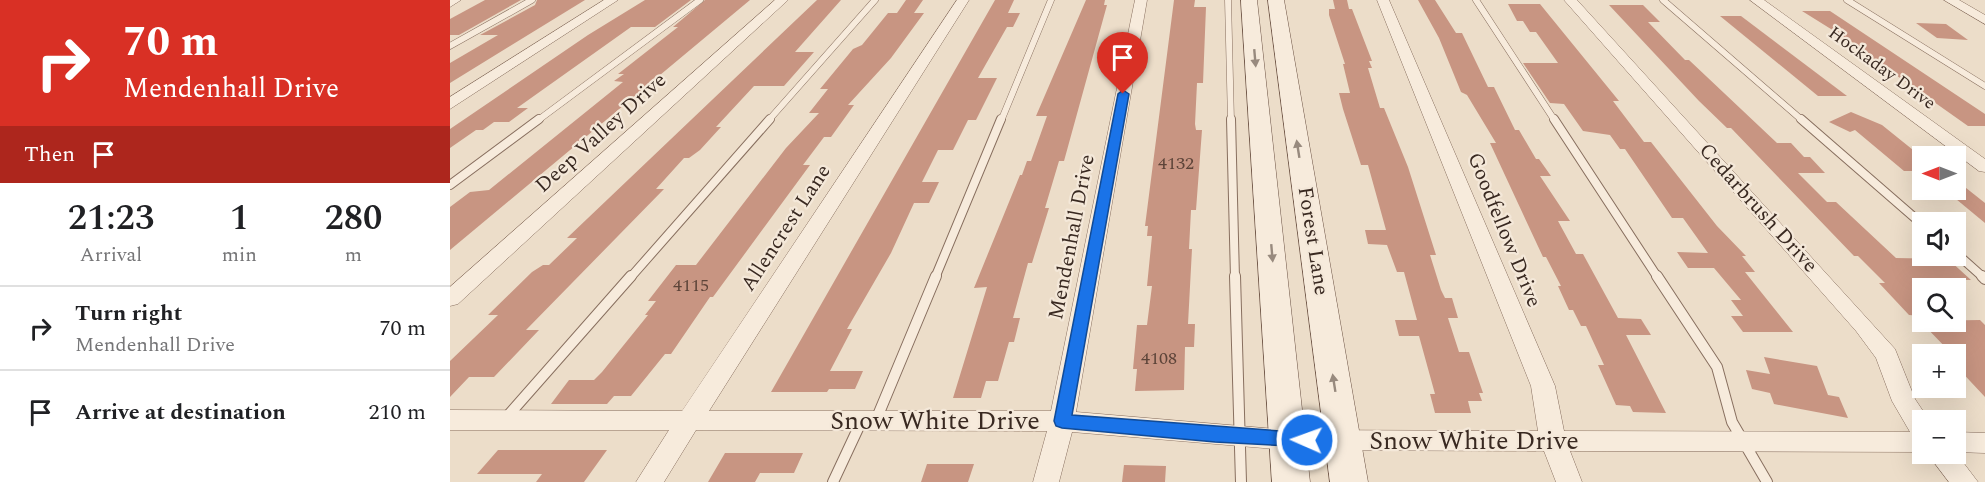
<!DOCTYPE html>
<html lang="en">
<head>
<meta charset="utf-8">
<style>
  :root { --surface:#fff; --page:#f6f6f6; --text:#202124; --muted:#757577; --line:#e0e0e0 }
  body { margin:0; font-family:Spectral,serif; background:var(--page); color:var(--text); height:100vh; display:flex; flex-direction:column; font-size:22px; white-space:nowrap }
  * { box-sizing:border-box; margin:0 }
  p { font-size:20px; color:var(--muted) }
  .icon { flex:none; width:33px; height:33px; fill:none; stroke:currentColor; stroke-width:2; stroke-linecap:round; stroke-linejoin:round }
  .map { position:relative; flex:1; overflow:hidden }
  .side { display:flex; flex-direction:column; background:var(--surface); width:450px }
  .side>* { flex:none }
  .hud { background:#d93025; color:#fff; overflow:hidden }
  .needle { width:39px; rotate:270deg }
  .buttons { position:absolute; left:1462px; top:146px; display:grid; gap:12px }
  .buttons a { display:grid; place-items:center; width:54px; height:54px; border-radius:0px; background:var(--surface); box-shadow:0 6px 24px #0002; font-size:30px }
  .pin { position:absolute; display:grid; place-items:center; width:51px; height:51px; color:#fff; margin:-62px -26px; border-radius:50% 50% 50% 0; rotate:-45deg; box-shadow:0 0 6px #0007 }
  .pin .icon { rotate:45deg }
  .me { position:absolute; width:66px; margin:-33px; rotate:272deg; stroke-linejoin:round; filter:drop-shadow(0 0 4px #0008) }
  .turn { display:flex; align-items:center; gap:21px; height:126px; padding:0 24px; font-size:27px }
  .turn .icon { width:78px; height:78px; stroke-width:2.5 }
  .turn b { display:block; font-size:42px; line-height:51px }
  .then { display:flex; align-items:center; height:57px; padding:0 24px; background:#0003; gap:12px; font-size:22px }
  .eta { display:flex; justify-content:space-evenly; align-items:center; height:102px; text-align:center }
  .eta b { font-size:36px; font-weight:600; line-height:42px }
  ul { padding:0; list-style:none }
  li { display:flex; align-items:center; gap:18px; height:84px; padding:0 24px; border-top:2px solid var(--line) }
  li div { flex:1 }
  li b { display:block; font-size:22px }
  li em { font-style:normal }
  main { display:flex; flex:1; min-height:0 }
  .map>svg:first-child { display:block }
  .building { fill:#c89582 }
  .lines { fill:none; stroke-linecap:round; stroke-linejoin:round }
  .lane-far2-casing { stroke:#886f5f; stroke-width:7 }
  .lane-far1-casing { stroke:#886f5f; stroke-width:10 }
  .lane-casing { stroke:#886f5f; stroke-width:12 }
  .street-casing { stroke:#886f5f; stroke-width:1 }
  .secondary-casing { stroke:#6a5042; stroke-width:1 }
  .lane-far2 { stroke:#f7ebdc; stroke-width:6 }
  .lane-far1 { stroke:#f7ebdc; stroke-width:8 }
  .lane { stroke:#f7ebdc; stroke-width:10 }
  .street { fill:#f7ebdc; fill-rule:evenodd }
  .secondary { fill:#f7ebdc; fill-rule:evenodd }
  .oneway { fill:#988a7e }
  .route { fill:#1a73e8; stroke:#114b97; stroke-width:1.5 }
  .labels { text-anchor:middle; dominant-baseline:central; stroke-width:4.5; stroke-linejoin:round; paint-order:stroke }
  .far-street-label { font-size:18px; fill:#392921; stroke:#f4e8d9 }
  .number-label { font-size:18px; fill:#5d4439 }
  .street-label { font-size:21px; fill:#392921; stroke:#f4e8d9 }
  .near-street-label { font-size:26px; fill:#392921; stroke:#f4e8d9 }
</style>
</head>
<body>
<main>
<section class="side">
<div class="hud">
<div class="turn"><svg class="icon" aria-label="right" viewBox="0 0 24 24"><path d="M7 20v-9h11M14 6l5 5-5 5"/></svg><div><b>70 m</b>Mendenhall Drive</div></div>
<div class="then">Then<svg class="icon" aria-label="arrive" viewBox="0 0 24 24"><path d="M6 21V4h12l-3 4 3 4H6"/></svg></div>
</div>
<div class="eta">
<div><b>21:23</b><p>Arrival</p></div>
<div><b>1</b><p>min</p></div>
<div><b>280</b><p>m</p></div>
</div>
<ul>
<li><svg class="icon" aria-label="right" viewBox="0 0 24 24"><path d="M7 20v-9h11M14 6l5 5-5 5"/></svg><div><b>Turn right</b><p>Mendenhall Drive</p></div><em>70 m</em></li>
<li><svg class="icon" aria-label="arrive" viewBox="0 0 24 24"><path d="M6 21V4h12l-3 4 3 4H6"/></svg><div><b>Arrive at destination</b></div><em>210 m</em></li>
</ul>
</section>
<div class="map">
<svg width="1535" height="482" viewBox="0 0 1535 482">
  <rect width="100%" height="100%" fill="#ecddc9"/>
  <g class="building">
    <polygon points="35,0 71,0 9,35 0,35 0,19"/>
    <polygon points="87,0 135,0 0,83 0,63 48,35 30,35 85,5"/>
    <polygon points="195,0 241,0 205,27 181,27 67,108 78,108 59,122 44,122 33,130 26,130 0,148 0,129 138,35"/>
    <polygon points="255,0 300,0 0,250 0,207 20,192 39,190 173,82 164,81 174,74 168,74 228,27 223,27"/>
    <polygon points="367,0 391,0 345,52 364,52 334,86 304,86 266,127 271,127 250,150 239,158 234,158 206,189 214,189 76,330 89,330 44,377 19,377 0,397 0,361 48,315 38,315 82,272 93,265 99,265 127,238 117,238"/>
    <polygon points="456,0 473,0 464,13 474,13 441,58 398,105 404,105 381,137 374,137 353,165 360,165 263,297 260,297 221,354 215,354 181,396 164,396 157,404 101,404 119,380 144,380 152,372 198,315 195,315 206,301 198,301 226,265 246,265 336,148 369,113 359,113 378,89 370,89 403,49 412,45 438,13 447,13"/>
    <polygon points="545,0 564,0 558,13 570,13 563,27 557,27 528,78 547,78 526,120 518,120 503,150 488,150 472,182 489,182 479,203 464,203 441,253 397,329 402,329 380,371 413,371 405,389 379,389 377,392 321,392"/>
    <polygon points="636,0 655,0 654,5 657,5 614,161 609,161 595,208 599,208 582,263 578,263 563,318 570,318 564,342 559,342 548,381 536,381 531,398 503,398 537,287 524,288 570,175 572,175 577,161 581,161 597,116 586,116"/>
    <polygon points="724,0 745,0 744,7 756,7 753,83 747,83 745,124 746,130 752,130 746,210 741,210 739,249 742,249 738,324 745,324 744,347 735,347 734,390 685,391 687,369 683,369 687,325 697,325 702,286 697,286 702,236 697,236 698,226 695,226"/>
    <polygon points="883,0 897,0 899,9 902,9 922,61 919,61 922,68 918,68 930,108 934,108 958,167 986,255 980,255 991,290 995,298 1002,298 1008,318 998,318 1009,352 1019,352 1033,393 1029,393 1032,401 1018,401 1021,413 985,413 980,394 985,394 969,336 949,336 945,320 967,320 954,272 947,272 937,245 918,244 915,230 936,230 918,165 911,165 893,109 889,93 900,93 893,64 895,64 879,15 879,9 885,9"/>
    <polygon points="968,0 985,0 1006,33 1012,33 1038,87 1044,87 1065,130 1069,130 1086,159 1089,159 1101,176 1090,176 1120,221 1108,221 1126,254 1133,254 1168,318 1191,319 1201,335 1176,335 1216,413 1183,412 1180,406 1166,405 1148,365 1154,365 1136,326 1131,326 1123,310 1119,310 1108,286 1111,286 1096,257 1093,257 1040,143 1046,143 1017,95 1011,92 989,38"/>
    <polygon points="1058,4 1090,4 1169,101 1163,101 1194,142 1201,142 1267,226 1296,256 1292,256 1305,272 1295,272 1343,332 1293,332 1281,316 1293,316 1281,300 1291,300 1264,268 1238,268 1227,252 1258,253 1233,218 1222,218 1175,149 1170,149 1160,135 1133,131 1114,104 1100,103 1073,63 1108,63 1086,32 1080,32 1073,21 1067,21"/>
    <polygon points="1159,5 1193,5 1210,22 1198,22 1235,60 1239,60 1327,143 1341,143 1354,157 1360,157 1375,173 1348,173 1377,202 1386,202 1446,258 1498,259 1521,280 1467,279 1473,285 1473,316 1459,315 1429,283 1435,283 1408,256 1404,256 1281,128 1277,128 1249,101"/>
    <polygon points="1352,11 1380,11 1535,114 1535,126 1518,126 1409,49 1413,49"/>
    <polygon points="1270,16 1291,16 1397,96 1368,96"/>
    <polygon points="1466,23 1496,24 1518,40 1487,38"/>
    <polygon points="1401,112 1432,125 1473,158 1473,171 1454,171 1405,130 1400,132 1379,122"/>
    <polygon points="1506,180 1535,203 1535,223 1506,199"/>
    <polygon points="1530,320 1535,325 1535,397 1506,366 1506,354 1502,354 1470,321"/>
    <polygon points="1314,357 1367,366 1378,395 1389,397 1398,418 1324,404 1320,393 1302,389 1296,370 1320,374"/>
    <polygon points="48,450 157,450 134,482 86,482 92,474 27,474"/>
    <polygon points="275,453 353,453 344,473 310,473 305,482 258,482"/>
    <polygon points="477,464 524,464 518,482 471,482"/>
    <polygon points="674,465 716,466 715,482 672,482"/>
  </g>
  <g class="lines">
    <g class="lane-far2-casing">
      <g id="lane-far2">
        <polyline points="778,0 781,121"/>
        <polyline points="1026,0 1105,121"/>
        <polyline points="1213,0 1353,121"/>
        <polyline points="1397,0 1535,86"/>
        <polyline points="0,46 82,0"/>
        <polyline points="87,121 250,0"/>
        <polyline points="318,121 425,0"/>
        <polyline points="551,121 601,0"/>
      </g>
    </g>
    <g class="lane-far1-casing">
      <g id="lane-far1">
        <polyline points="781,119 785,278"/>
        <polyline points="1104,119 1208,278"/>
        <polyline points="1351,119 1473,225"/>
        <polyline points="0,185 89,119"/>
        <polyline points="1506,253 1534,278"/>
        <polyline points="180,278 320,119"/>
        <polyline points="485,278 551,119"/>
      </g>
    </g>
    <g class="lane-casing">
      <g id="lane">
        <polyline points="785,276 791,482"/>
        <polyline points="1207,276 1267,367 1282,422 1317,482"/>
        <polyline points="1532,276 1535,279"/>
        <polyline points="55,419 181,276"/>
        <polyline points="426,420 486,276"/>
        <polyline points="383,482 412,420"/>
      </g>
    </g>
    <g class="street-casing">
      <g id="street">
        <polygon points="0,0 11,0 0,7"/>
        <polygon points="154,0 168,0 0,109 0,97"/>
        <polygon points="325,0 338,0 8,304 0,306 0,287"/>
        <polygon points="507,0 519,0 259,411 601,411 685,0 697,0 626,412 838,430 1088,431 1081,386 927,0 939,0 1105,386 1114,431 1460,432 1442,401 1426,358 1406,331 1114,0 1127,0 1445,349 1465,399 1479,420 1473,420 1473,452 1120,451 1132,482 1106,482 1094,451 838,450 622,432 609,482 583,482 597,431 246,430 214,482 186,482 219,430 0,430 0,410 232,411"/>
        <polygon points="1300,0 1314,0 1535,159 1535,172 1529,171"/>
        <polygon points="1494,0 1509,0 1535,15 1535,24"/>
        <polygon points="1506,432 1535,433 1535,453 1506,452"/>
        <polygon points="1477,453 1506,453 1528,482 1499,482"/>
      </g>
    </g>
    <g class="secondary-casing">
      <g id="secondary">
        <polygon points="791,0 807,0 860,482 822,482"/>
        <polygon points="818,0 834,0 918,482 880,482"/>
      </g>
    </g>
    <use href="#lane-far2" class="lane-far2"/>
    <use href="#lane-far1" class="lane-far1"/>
    <use href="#lane" class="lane"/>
    <use href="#street" class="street"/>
    <use href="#secondary" class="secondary"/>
  </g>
  <defs><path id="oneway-solid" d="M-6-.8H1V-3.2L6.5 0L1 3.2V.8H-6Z" transform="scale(1.5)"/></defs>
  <g class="oneway">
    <use href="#oneway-solid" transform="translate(805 58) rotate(85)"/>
    <use href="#oneway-solid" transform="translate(848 149) rotate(-99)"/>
    <use href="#oneway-solid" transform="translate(822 253) rotate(85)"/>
    <use href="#oneway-solid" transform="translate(884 383) rotate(-99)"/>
  </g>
  <polygon class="route" points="673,90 679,94 622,415 857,433 863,435 866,440 863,445 857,447 765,442 612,428 606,426 604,421 668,94"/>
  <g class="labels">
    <g class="far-street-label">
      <text transform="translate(1432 68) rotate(36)">Hockaday Drive</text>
    </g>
    <g class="number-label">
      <text x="726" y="163">4132</text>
      <text x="241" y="285">4115</text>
      <text x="709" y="358">4108</text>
    </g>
    <g class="street-label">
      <text transform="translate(151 133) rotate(-42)">Deep Valley Drive</text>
      <text transform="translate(1308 208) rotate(48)">Cedarbrush Drive</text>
      <text transform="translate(336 228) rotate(-57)">Allencrest Lane</text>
      <text transform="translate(1054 230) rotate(68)">Goodfellow Drive</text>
      <text transform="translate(622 237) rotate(-79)">Mendenhall Drive</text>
      <text transform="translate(863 241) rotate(81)">Forest Lane</text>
    </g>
    <g class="near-street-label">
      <text x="485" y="421">Snow White Drive</text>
      <text x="1024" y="441">Snow White Drive</text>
    </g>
  </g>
</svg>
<div class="buttons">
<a><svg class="needle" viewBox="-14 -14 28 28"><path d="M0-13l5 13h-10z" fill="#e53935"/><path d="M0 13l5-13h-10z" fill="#757577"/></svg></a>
<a><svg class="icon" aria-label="sound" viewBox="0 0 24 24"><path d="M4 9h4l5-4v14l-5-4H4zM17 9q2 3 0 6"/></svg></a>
<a><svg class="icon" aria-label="search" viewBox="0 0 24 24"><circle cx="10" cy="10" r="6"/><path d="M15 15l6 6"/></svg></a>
<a>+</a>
<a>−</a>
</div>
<div class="pin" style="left:673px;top:94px;background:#d93025"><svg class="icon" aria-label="arrive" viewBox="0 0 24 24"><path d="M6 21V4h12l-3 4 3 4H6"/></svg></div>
<svg class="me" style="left:857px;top:440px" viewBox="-20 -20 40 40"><circle r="17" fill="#1a73e8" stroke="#fff" stroke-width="3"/><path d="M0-11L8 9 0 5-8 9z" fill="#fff"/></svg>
</div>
</main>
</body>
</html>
